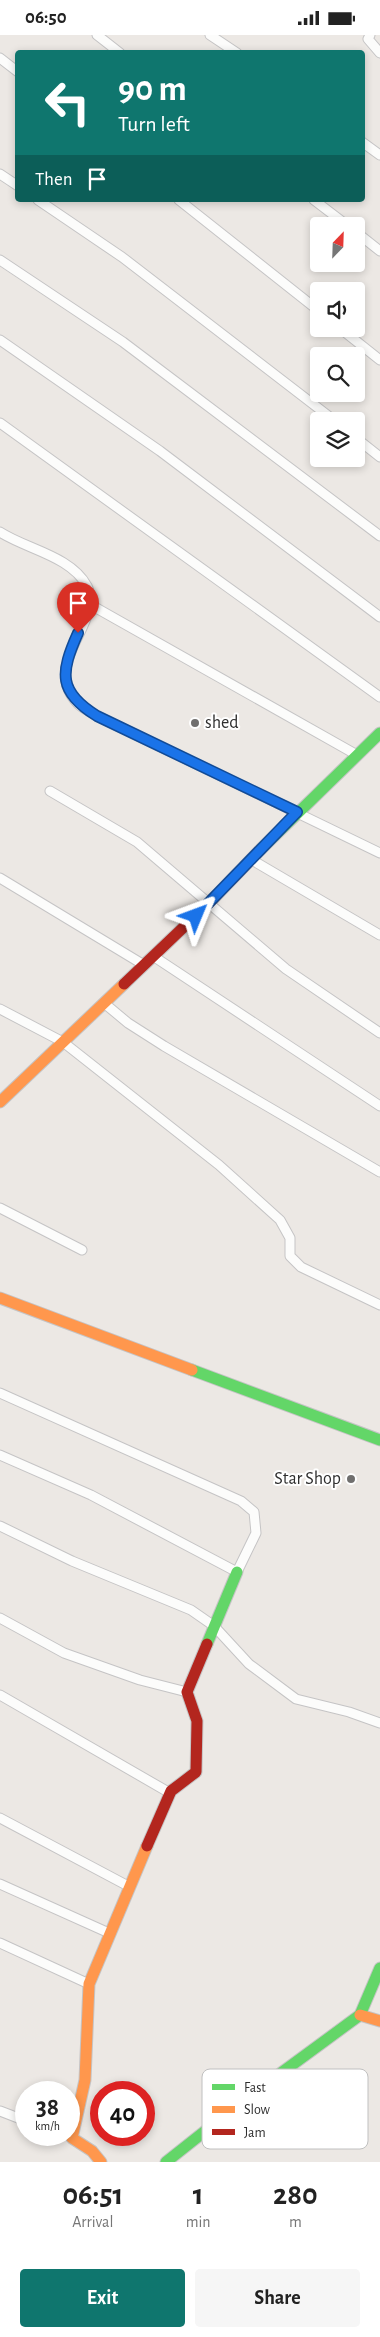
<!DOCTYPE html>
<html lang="en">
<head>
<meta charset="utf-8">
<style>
  :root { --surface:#fff; --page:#f6f6f6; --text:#222; --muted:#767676; --accent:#0f766e }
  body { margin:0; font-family:"Alegreya Sans",sans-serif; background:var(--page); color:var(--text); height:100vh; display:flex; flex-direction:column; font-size:19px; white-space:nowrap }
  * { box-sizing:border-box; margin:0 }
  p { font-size:16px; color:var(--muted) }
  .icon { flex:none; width:28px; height:28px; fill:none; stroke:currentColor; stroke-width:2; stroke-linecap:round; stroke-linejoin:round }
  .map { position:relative; height:2127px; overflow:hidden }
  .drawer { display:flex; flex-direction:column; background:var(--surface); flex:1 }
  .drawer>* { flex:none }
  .top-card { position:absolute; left:15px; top:15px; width:350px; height:152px; border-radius:5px; box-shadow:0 2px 8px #0003; background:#0f766e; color:#fff; overflow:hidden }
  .needle { width:32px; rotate:23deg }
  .tools { position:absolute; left:310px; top:182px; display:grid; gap:10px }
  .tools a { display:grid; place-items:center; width:55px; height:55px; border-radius:5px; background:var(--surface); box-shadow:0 2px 8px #0003; font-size:25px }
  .speed { position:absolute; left:15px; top:2046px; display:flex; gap:10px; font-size:25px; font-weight:700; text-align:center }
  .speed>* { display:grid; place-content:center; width:65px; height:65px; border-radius:50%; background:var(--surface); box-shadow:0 2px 8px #0003; line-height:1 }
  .speed small { font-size:12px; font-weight:400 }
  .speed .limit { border:8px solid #d22; background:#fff; color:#111 }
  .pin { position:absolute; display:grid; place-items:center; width:42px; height:42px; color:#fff; margin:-51px -21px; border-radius:50% 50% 50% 0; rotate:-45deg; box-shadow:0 0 5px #0007 }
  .pin .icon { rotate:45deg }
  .me { position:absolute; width:55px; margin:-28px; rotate:46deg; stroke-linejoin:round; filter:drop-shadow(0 0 4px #0008) }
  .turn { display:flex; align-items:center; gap:18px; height:105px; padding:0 20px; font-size:22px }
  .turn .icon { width:65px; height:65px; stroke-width:2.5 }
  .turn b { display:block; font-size:35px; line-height:42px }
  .then { display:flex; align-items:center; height:48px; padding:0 20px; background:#0003; gap:10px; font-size:19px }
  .eta { display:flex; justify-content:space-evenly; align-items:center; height:85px; text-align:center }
  .eta b { font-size:30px; font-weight:600; line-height:35px }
  .primary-button { display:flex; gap:10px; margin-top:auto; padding:10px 20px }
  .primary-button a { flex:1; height:58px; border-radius:5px; background:var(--accent); color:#fff; font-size:20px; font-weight:600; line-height:58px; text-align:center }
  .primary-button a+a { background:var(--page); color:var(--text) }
  .status { display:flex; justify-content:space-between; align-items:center; height:35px; padding:0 25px; background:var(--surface); direction:ltr }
  .status svg { height:14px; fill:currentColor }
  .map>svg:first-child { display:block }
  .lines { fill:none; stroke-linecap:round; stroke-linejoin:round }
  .street-casing { stroke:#c5c4c5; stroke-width:11 }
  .fast-casing { stroke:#c5c4c5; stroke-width:13 }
  .slow-casing { stroke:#c5c4c5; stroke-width:13 }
  .jam-casing { stroke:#c5c4c5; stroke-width:13 }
  .street { stroke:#fcfcfb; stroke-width:9 }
  .fast { stroke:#63d668; stroke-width:11 }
  .slow { stroke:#ff974d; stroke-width:11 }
  .jam { stroke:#b3261e; stroke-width:11 }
  .route-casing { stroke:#114b97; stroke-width:12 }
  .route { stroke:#1a73e8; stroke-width:9 }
  .poi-dot { fill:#706f6e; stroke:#fff; stroke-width:2 }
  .labels { text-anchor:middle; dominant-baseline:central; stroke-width:4; stroke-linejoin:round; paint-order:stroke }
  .poi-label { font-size:18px; fill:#2e2e2e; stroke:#fff; text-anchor:start }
  .key { fill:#fff; stroke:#c0c0c0; stroke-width:1 }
  .key-label { font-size:14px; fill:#2e2e2e }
</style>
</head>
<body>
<div class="status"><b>06:50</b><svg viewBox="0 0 49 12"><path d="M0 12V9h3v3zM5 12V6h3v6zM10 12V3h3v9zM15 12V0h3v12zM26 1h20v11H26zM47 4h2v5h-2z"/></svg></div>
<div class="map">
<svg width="380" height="2127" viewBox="0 0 380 2127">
  <rect width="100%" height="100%" fill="#ece8e4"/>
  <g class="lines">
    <g class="street-casing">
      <g id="street">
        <polyline points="97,0 120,18"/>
        <polyline points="210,0 237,18"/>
        <polyline points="370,0 368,4 380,18"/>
        <polyline points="0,23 18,37"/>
        <polyline points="362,107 380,120"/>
        <polyline points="0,139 18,151"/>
        <polyline points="38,165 122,222 335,386"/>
        <polyline points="179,165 319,276"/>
        <polyline points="314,165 348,191"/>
        <polyline points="356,197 380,216"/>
        <polyline points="0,225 123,307 380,501"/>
        <polyline points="341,294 380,325"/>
        <polyline points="0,305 160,416 380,582"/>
        <polyline points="0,388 380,662"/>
        <polyline points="356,403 380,422"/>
        <path d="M0 497C26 514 71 521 87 551 105 587 39 629 78 669 83 674 91 677 97 681L380 818"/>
        <polyline points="91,570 357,720"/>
        <polyline points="50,756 137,807 286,934 380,998"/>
        <polyline points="252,825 380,900"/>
        <polyline points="0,843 144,930"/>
        <polyline points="153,921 380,1071"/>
        <polyline points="104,968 128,988 164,1011 380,1137"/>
        <polyline points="0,974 63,1007 219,1130 280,1185 290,1203 290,1221 301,1232 380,1270"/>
        <polyline points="0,1173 82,1215"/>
        <polyline points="0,1358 241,1466 254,1477 256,1498 237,1537 91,1460 0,1420"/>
        <polyline points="0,1491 72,1526 191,1575 214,1591 249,1629 296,1664 349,1677 380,1688"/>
        <polyline points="0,1583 64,1618 140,1645 187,1657"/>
        <polyline points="0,1660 170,1758"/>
        <polyline points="0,1783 130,1852"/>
        <polyline points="0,1849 109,1898"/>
        <polyline points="0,1908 89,1949"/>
        <polyline points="0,2076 26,2086"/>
      </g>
    </g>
    <g class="fast-casing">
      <g id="fast">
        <polyline points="261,814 380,698"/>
        <polyline points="192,1335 380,1405"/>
        <polyline points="207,1609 237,1537"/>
        <polyline points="166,2127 243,2066 360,1980 380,1933"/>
      </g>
    </g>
    <g class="slow-casing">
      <g id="slow">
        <polyline points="0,1067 124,949"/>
        <polyline points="0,1263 192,1335"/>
        <polyline points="360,1980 380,1986"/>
        <polyline points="101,2127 92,2116 72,2103 85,2045 89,1949 147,1811"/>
      </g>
    </g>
    <g class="jam-casing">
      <g id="jam">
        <polyline points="124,949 210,867 261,814"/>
        <polyline points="147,1811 171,1756 196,1737 197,1686 187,1657 207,1609"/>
      </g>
    </g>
    <use href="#street" class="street"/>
    <use href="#fast" class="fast"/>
    <use href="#slow" class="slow"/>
    <use href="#jam" class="jam"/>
  </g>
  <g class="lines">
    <g class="route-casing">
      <path id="route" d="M78 598C60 638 58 657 97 681L297 777 196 881"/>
    </g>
    <use href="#route" class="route"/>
  </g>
  <g class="poi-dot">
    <circle cx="195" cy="688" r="5"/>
    <circle cx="351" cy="1444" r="5"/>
  </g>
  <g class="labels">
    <g class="poi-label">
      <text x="205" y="688">shed</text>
      <text x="341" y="1444" text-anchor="end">Star Shop</text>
    </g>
  </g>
  <rect x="202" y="2034" width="166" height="80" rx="8" class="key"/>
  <rect x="212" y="2049" width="23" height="6" fill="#63d668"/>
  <rect x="212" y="2071" width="23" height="7" fill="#ff974d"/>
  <rect x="212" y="2094" width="23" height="6" fill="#b3261e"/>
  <g class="key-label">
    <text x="244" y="2057">Fast</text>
    <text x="244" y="2079">Slow</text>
    <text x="244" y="2102">Jam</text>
  </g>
</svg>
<div class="tools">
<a><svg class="needle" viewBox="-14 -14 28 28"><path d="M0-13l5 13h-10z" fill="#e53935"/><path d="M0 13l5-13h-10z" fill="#767676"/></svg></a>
<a><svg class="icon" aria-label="sound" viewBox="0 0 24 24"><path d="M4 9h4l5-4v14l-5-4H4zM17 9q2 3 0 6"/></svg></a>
<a><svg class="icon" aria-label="search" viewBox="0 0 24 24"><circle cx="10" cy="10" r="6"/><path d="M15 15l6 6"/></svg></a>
<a><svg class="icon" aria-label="layers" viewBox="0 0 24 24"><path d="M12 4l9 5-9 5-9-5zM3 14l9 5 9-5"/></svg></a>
</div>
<div class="speed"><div>38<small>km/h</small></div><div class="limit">40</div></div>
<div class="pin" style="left:78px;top:598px;background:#d93025"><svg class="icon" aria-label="arrive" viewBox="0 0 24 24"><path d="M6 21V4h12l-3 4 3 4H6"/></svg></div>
<svg class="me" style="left:196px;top:881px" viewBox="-20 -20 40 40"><path d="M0-17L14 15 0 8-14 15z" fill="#1a73e8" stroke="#fff" stroke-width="4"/></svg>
<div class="top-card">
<div class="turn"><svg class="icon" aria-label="left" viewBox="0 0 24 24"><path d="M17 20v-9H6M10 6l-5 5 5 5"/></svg><div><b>90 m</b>Turn left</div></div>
<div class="then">Then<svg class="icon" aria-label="arrive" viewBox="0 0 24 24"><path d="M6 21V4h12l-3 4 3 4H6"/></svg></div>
</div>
</div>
<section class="drawer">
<div class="eta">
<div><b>06:51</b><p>Arrival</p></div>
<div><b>1</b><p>min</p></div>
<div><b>280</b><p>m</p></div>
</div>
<div class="primary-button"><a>Exit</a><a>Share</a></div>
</section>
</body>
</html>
